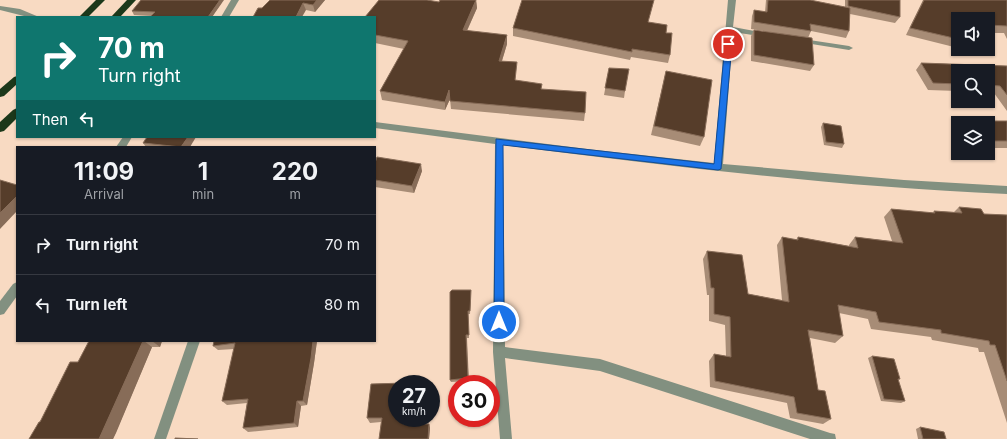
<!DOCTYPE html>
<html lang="en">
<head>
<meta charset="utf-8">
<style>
  :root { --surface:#171b24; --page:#242831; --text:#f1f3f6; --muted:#9ea1a6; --line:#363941 }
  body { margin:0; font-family:Inter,sans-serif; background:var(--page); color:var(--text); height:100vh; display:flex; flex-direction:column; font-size:15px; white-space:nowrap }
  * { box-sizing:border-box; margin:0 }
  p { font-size:13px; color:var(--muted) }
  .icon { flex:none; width:22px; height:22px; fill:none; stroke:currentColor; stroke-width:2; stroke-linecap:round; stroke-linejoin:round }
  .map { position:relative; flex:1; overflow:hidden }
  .details { position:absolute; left:16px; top:146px; width:360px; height:196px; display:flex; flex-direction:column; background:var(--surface); border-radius:0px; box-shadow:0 1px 3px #0004 }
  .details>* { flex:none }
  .guide { position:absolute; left:16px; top:16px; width:360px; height:122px; border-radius:0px; box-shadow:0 1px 3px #0004; background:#0f766e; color:#fff; overflow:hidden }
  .controls { position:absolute; left:951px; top:12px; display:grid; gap:8px }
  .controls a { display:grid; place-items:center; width:44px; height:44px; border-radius:0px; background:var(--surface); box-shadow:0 1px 3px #0004; font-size:20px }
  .speed { position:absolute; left:388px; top:375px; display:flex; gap:8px; font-size:20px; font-weight:700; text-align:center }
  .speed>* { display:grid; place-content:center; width:52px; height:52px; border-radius:50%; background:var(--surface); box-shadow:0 1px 3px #0004; line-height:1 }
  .speed small { font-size:10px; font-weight:400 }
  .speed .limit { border:6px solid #d22; background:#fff; color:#111 }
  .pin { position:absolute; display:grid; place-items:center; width:34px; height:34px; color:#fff; margin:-17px; border:2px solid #fff; border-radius:50%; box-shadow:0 1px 4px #0007 }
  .me { position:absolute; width:44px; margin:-22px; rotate:0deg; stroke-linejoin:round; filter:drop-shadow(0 0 3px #0008) }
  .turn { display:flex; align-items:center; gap:14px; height:84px; padding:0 16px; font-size:18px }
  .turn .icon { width:52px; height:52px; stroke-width:2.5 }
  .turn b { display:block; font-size:28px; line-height:34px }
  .then { display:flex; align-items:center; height:38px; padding:0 16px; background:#0003; gap:8px; font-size:15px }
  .eta { display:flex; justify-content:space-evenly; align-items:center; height:68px; text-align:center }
  .eta b { font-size:24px; font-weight:700; line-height:28px }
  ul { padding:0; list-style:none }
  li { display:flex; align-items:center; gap:12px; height:60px; padding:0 16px; border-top:1px solid var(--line) }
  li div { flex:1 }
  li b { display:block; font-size:15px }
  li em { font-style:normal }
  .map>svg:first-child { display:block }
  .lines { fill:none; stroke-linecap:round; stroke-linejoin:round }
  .minor { fill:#829080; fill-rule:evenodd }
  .highway { fill:#1c381a; fill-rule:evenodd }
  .wall { fill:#a78c76 }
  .shaded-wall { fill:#876c58 }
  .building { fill:#563d2a; stroke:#876c58 }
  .route { fill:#1a73e8; stroke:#114b97 }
</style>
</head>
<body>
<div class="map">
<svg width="1007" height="439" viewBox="0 0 1007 439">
  <rect width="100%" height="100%" fill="#f8dac2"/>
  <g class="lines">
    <g class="minor">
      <polygon points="231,0 239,0 229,17 221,17"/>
      <path d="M728 0H736L733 27 765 33 769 35 765 37 733 32 723 164 904 180 1007 186V194C839 187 670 166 503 145L505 347 600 359 830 433 835 434 836 439H810L600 371 505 358 512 439H500L493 352 495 144 375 128V122L587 149 714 163Z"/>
      <polygon points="0,6 20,9 39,17 28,17 0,10"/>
      <polygon points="796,38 849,46 853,48 849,50 799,42 795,40"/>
      <polygon points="123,137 132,137 126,147 116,147"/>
      <polygon points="17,282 17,296 4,314 0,315 0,301 13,284"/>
      <polygon points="188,341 200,341 166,439 154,439"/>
    </g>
    <g class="highway">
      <polygon points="96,0 105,0 88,17 79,17"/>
      <polygon points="127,0 136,0 120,17 111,17"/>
      <polygon points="17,76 17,84 4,96 0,97 0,89 14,77"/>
      <polygon points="17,108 17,118 4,131 0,132 0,122 13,110"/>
    </g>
  </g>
  <g class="wall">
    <polygon points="270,0 325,0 315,12 306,10"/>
    <polygon points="476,0 477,8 467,31 507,44 502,61 516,70 515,80 542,89 585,113 584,121 451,109 450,99 445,110 382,100 380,91 404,49 375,43 375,17 439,2"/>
    <polygon points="766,0 810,0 845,7 845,0 900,0 900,17 895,23 850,14 849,31 846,38 811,31 808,38 751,29 752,16 754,10 765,12"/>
    <polygon points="923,0 1007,0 1007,39 1004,33 988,33 988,19 958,19 958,48 906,35"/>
    <polygon points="222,2 212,17 150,17 152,16 134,15 132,11"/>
    <polygon points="648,22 666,33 670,55 668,63 631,57 630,60 513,36 513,28"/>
    <polygon points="754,30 814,65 810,71 751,61 751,36"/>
    <polygon points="921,63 1007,66 1007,111 994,93 988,92 988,71 958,71 958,91 928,90 916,70"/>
    <polygon points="609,68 625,91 624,98 604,95"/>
    <polygon points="666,71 704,137 700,146 651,135"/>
    <polygon points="964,121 1007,121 1007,148 988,148 988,123 963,123"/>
    <polygon points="823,123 844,144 842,148 824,145 821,127"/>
    <polygon points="143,143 190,147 146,147"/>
    <polygon points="375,163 422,171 414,193 375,187"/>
    <polygon points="959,207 984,214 1007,215 1007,423 984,352 979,352 978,348 932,340 931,337 871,329 868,319 839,313 843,336 835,343 810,338 818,390 831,419 823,424 790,418 787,403 710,387 709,361 714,354 726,356 725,325 709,321 709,295 707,295 703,259 707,251 748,294 782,300 777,245 782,237 796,240 798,237 849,246 849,245 855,237 892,241 884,217 891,209 933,213 934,211 954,212"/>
    <polygon points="471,293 470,314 468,314 469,338 467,338 469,381 451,382 450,380"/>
    <polygon points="89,341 162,341 160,347 152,347 113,439 29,439 78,362"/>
    <polygon points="214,341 317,341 314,363 307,405 301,406 298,427 248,432 243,428 247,403 227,405 222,401 234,349 218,350 213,346"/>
    <polygon points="872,356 900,379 898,380 905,401 901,403 881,401 868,358"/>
    <polygon points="406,383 406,384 397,384 397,418 405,418 405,424 429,424 430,428 429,439 379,439 381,422 370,423 367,418 371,384"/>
    <polygon points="920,427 946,439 918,439 916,429"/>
  </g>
  <g class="shaded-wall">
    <polygon points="220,0 224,0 212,17 208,17"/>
    <polygon points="317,0 325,0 315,12 313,5"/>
    <polygon points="476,0 477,8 463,39 463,30"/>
    <polygon points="303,3 306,10 302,17 296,17"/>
    <polygon points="507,35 507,44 499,70 499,61"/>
    <polygon points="449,90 450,99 445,110 445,102"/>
    <polygon points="188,137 196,137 190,147 181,147"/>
    <polygon points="421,164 422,171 414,193 412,186"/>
    <polygon points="17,196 17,211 0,229 0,213"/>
    <polygon points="143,341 144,341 152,347 116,433 113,439 99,439"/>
    <polygon points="152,341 162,341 160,347"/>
    <polygon points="313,341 317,341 314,363 307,405 303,401"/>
    <polygon points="297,401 301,406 298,427 294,423"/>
    <polygon points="403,418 405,418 405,428 403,424"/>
    <polygon points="429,424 430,428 429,439 428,439"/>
  </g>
  <g class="building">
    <polygon points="141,0 220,0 208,17 150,17 155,12 132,11"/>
    <polygon points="270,0 317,0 313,5 303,3 296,17 253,17 258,8 262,8"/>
    <polygon points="379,0 427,0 439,2 440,0 476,0 463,30 507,35 499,61 517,62 515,80 542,84 541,89 586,92 585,113 450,101 449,90 445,102 380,91 408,41 375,35 375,17 365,17"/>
    <polygon points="522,0 654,0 648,22 667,25 666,33 672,33 670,55 632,49 632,52 513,28"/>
    <polygon points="768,0 810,0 850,8 849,31 810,24 811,31 754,22 754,10 767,12"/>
    <polygon points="848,0 900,0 900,17 848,6"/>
    <polygon points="924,0 1007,0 1007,26 988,25 988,19 958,19 958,39 910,28"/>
    <polygon points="754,30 812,38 814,65 754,55"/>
    <polygon points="921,63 1007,66 1007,95 1000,86 988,85 988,71 958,71 958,84 933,83"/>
    <polygon points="609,68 629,69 625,91 605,88"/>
    <polygon points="666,71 712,80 704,137 654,126"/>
    <polygon points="964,121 1007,121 1007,141 988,141 988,123 966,123"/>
    <polygon points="823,123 841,126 844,144 826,142"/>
    <polygon points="147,137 188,137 181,147 143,143"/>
    <polygon points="377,157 421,164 412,186 375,180 375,163"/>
    <polygon points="0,180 17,185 17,196 0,213"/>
    <polygon points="959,207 981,209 984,214 1007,215 1007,381 995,345 990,345 989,341 941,333 941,330 879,322 876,312 838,305 843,336 808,330 818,390 825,391 831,419 797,413 794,397 715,381 714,354 731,357 730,317 714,314 714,288 711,288 707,251 742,255 748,294 789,302 782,237 798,240 798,237 858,248 855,237 903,243 891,209 935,213 934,211 962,213"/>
    <polygon points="452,290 471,290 470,311 468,311 469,335 466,335 468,378 450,380 450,292"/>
    <polygon points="89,341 143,341 99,439 29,439 39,422 40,422 70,362 78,362"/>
    <polygon points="214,341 313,341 311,358 303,401 297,401 294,423 243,428 248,399 222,401 235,343 213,346"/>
    <polygon points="872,356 894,359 900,379 898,379 905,401 884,399"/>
    <polygon points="406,383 406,384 397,384 397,418 403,418 403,424 429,424 428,439 379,439 382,418 367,418 371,384"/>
    <polygon points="920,427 944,432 946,439 923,439"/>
    <polygon points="175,438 198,439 175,439"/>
  </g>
  <polygon class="route" points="728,42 732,44 721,169 718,170 503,145 504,322 503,325 499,326 495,325 494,322 496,139 714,164 725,44"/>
</svg>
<div class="controls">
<a><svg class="icon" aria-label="sound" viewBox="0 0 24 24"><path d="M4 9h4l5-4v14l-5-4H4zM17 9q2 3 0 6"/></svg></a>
<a><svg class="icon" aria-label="search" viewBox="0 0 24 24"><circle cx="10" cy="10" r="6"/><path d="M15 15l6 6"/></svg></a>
<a><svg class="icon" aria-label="layers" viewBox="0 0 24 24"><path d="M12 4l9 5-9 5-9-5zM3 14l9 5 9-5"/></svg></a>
</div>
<div class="speed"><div>27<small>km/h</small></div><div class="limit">30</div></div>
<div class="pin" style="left:728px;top:44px;background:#d93025"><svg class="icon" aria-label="arrive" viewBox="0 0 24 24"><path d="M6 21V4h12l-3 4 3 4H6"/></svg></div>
<svg class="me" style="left:499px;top:322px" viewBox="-20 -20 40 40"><circle r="17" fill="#1a73e8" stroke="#fff" stroke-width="3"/><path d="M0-11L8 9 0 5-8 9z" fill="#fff"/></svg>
<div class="guide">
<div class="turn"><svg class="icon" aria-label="right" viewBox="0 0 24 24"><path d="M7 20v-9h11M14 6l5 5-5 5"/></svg><div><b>70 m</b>Turn right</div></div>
<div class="then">Then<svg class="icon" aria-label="left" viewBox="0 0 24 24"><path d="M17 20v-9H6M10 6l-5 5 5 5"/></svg></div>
</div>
<section class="details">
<div class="eta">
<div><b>11:09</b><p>Arrival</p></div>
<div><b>1</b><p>min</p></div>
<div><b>220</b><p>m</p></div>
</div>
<ul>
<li><svg class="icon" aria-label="right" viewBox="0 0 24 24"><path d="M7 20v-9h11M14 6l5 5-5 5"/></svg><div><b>Turn right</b></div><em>70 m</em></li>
<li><svg class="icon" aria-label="left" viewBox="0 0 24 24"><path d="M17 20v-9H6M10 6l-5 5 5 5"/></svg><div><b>Turn left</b></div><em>80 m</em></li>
</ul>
</section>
</div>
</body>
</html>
